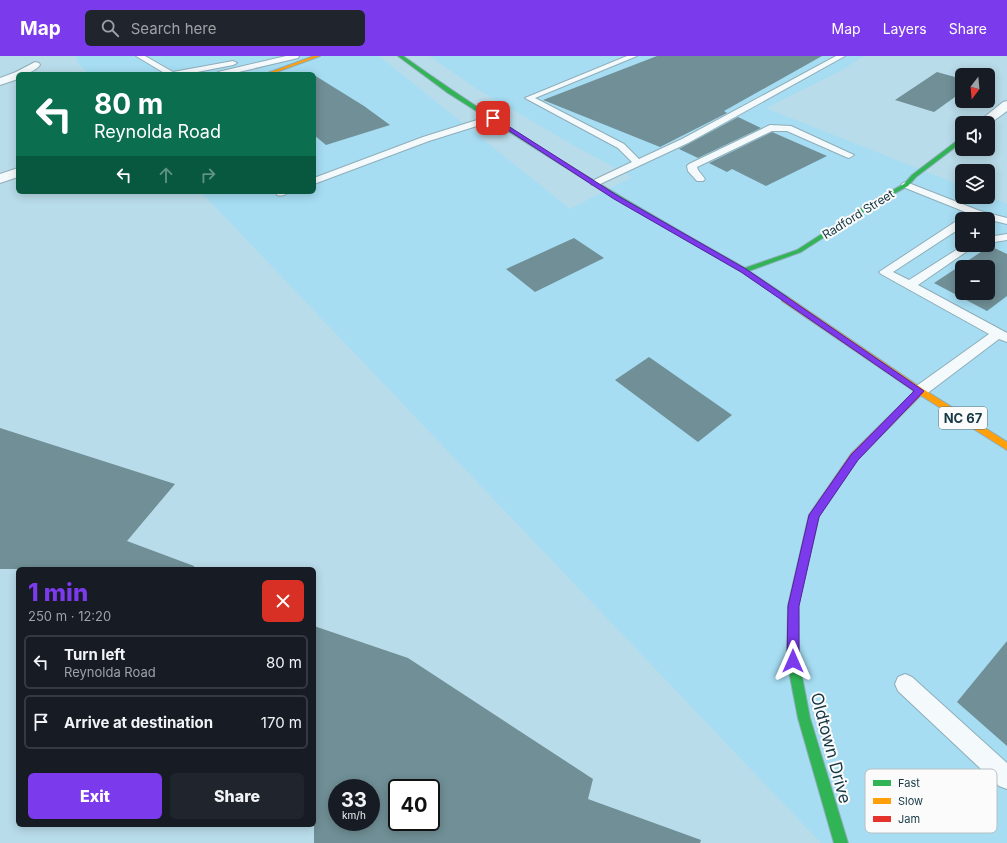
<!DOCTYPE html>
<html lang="en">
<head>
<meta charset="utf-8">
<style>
  :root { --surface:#171b24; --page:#20242c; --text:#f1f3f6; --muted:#9ea1a6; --line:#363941; --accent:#7c3aed }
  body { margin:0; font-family:Inter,sans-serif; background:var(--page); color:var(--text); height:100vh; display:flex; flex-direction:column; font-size:15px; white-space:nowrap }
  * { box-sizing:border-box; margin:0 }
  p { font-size:13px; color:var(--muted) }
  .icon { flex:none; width:22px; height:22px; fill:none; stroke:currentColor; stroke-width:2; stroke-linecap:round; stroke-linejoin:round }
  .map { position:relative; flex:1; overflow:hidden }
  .sheet { position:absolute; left:16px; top:511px; width:300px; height:260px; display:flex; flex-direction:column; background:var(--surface); border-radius:6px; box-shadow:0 2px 10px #0003 }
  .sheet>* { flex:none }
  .hud { position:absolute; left:16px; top:16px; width:300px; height:122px; border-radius:6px; box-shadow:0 2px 10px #0003; background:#0b6e4f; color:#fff; overflow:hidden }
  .needle { width:26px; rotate:196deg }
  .buttons { position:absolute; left:955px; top:12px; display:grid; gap:8px }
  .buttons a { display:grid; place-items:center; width:40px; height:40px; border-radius:6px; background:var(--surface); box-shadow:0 2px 10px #0003; font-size:20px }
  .speed { position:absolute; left:328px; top:723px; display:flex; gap:8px; font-size:20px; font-weight:700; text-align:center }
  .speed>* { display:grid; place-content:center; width:52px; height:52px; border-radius:50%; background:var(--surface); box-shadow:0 2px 10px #0003; line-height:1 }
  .speed small { font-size:10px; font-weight:400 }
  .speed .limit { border:2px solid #111; border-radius:6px; background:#fff; color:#111 }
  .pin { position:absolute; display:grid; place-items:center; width:34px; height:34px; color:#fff; margin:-17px; border-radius:8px; box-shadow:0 2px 6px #0006 }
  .me { position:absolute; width:44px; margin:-22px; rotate:0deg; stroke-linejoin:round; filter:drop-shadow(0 0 3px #0008) }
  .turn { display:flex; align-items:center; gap:14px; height:84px; padding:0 12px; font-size:18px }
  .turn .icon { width:52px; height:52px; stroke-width:2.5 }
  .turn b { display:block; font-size:28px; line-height:34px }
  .lanes { display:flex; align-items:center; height:38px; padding:0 12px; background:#0003; justify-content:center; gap:20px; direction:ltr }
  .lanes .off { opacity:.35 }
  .round { display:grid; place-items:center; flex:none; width:42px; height:42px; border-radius:6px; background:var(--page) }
  .head { display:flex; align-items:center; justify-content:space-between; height:68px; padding:0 12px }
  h1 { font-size:24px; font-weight:800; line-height:30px; color:var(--accent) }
  .primary-button { display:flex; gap:8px; margin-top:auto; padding:8px 12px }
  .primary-button a { flex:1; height:46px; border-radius:6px; background:var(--accent); color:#fff; font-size:16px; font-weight:800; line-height:46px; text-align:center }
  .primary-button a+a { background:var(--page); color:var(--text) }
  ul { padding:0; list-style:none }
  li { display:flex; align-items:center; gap:12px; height:54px; margin:0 8px 6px; padding:0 4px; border:2px solid var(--line); border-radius:6px }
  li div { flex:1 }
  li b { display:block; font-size:15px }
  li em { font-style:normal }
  header { display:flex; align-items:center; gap:24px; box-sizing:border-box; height:56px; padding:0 20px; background:var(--accent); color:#fff }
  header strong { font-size:19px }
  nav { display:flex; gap:22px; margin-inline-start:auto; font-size:14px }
  .search { width:280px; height:36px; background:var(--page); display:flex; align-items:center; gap:10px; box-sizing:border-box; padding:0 14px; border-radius:6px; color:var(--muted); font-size:15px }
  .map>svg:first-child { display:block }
  .built { fill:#a6ddf2; fill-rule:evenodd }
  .building { fill:#708f96; fill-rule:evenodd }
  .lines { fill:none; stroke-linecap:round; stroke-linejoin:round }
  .lane-casing { stroke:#8eadb9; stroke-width:2 }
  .street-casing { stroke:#8eadb9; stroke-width:2 }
  .fast-casing { stroke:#8eadb9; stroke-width:2 }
  .slow-casing { stroke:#8eadb9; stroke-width:2 }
  .jam-casing { stroke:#8eadb9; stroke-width:2 }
  .lane { fill:#f4fafc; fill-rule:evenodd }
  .street { fill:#f4fafc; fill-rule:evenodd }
  .fast { fill:#30b455; fill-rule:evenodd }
  .slow { fill:#ff9f0a; fill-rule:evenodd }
  .jam { fill:#e5322d; fill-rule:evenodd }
  .route { fill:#7c3aed; stroke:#51269a }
  .labels { text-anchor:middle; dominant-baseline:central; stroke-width:4; stroke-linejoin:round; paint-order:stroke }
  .far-street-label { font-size:12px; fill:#153844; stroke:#fbfbfb }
  .shield { fill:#fbfbfb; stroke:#5a727b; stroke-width:1 }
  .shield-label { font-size:13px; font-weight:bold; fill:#153844 }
  .near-street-label { font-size:17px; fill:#153844; stroke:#fbfbfb }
  .key { fill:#fbfbfb; stroke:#b6c0c4; stroke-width:1 }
  .key-label { font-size:11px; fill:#153844 }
</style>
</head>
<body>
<header>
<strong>Map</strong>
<div class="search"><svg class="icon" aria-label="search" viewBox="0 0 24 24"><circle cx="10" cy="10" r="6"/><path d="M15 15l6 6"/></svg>Search here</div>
<nav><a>Map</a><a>Layers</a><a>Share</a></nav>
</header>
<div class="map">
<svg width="1007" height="787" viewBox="0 0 1007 787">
  <rect width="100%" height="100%" fill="#b9dcea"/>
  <path class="built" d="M76 0H379L570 153 632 121 573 89 477 33 429 0H864L842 14 766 52 962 130V141L988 140 1007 148V787H821L201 136H314V18H89L77 6ZM962 163H988V189H962ZM962 211H988V237H962Z"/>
  <g class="building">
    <polygon points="657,0 822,0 724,55 727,57 660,91 543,44"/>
    <polygon points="937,16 962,23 962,36 934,56 895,44"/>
    <polygon points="314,19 364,50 390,69 326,89 314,79"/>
    <polygon points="738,61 761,72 698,102 679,93"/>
    <polygon points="772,76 827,100 766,130 732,113 727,116 709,107"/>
    <polygon points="574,182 604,202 535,236 506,213"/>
    <path d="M990 190 1007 198V240L987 255 934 227ZM962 211H988V237H962Z"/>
    <polygon points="649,301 732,359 698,386 615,324"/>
    <polygon points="0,372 175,428 127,485 194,510 194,513 0,513"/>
    <path d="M314 570 408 602 593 723 588 743 701 784 700 787H314ZM337 732H371V766H337ZM397 732H431V766H397Z"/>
    <polygon points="1007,585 1007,690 957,646"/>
  </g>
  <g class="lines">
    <g class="lane-casing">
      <g id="lane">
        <polygon points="136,0 145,0 173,16 233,5 237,7 233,9 187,18 166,18"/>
        <polygon points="286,0 299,0 298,2 230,18 217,18 218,16"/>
        <polygon points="627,0 637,0 535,42 624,88 639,103 682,83 836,0 845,0 688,87 598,129 592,129 590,127 592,125 632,106 618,92 525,42"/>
        <polygon points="493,59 496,60 497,62 496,64 429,85 314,128 314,122 423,81"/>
        <polygon points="770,69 791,70 854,99 849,102 846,101 787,75 772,75 697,111 698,114 705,123 703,125 697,125 688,115 687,110 689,108"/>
        <polygon points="906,126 980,155 1007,162 1007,168 978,161 974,163 963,163 964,160 968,157 903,131 901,129 903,127"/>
        <path d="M276 136H288C285 140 281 140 277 139Z"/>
        <polygon points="962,163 962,171 893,216 909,224 964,189 976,189 918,229 1007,277 1007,286 999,283 925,339 920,340 915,339 913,335 915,331 989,278 881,218 879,216 958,164"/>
        <polygon points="1007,178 1007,184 988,187 988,181"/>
        <polygon points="905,618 912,621 1007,707 1007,733 999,730 898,635 895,628 898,621"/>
      </g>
    </g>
    <g class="street-casing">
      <g id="street">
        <path d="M35 6 39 7 40 9C34 16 27 18 18 18V23L0 29V22L16 16Z"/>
        <polygon points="1007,45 1007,55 988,69 988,67 977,67 1003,46"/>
        <polygon points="18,112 18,121 0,127 0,118"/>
      </g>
    </g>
    <g class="fast-casing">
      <g id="fast">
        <path d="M398 0H403C512 78 628 146 745 212L797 194 873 145 904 128 912 119 962 81V86L916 121 908 130 877 147 801 196 749 215 788 241V245H785L742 216 614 142 448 37Z"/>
        <polygon points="823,442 826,443 828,446 819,460 798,550 799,605 810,662 848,787 834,787 798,662 787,605 788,550 809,459 820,443"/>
      </g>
    </g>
    <g class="slow-casing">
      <g id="slow">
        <polygon points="314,0 320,0 271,18 265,18"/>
        <polygon points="782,241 788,241 923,333 1007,386 1007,394 917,337 782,245"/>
      </g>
    </g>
    <g class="jam-casing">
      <polygon id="jam" points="920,332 924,335 923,337 857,404 826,449 823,450 820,449 818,446 820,443 851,398 917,333"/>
    </g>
    <use href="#lane" class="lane"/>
    <use href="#street" class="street"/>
    <use href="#fast" class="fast"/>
    <use href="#slow" class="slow"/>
    <use href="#jam" class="jam"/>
  </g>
  <polygon class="route" points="491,61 494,61 618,140 746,213 924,335 858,404 819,461 799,550 799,605 797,609 793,611 789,609 787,605 788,550 809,459 851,399 914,335 741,216 614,143 491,63"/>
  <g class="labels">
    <g class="far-street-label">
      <text transform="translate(858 158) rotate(-32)">Radford Street</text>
    </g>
    <rect class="shield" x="939" y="351" width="48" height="22" rx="3"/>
    <g class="shield-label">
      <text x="963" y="362">NC 67</text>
    </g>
    <g class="near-street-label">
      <text transform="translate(831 692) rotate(75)">Oldtown Drive</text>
    </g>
  </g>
  <rect x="865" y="713" width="132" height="64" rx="6" class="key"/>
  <rect x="873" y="724" width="18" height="6" fill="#30b455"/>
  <rect x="873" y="742" width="18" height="6" fill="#ff9f0a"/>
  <rect x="873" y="760" width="18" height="6" fill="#e5322d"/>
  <g class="key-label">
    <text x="898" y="731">Fast</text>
    <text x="898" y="749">Slow</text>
    <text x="898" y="767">Jam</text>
  </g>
</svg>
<div class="buttons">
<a><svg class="needle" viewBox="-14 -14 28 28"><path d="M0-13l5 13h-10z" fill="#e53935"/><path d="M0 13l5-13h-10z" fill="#9ea1a6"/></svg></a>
<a><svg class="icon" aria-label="sound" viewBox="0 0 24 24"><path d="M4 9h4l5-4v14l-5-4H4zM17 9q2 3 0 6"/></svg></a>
<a><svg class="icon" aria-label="layers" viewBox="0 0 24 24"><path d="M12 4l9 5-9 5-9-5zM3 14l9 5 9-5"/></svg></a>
<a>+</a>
<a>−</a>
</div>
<div class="speed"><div>33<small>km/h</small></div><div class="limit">40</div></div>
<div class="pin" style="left:493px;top:62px;background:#d93025"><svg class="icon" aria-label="arrive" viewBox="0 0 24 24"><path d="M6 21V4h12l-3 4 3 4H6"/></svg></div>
<svg class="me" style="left:793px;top:605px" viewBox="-20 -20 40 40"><path d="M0-17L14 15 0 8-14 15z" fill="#7c3aed" stroke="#fff" stroke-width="4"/></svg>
<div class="hud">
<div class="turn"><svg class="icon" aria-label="left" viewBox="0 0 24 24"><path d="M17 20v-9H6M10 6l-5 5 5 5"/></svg><div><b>80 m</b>Reynolda Road</div></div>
<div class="lanes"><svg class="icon" aria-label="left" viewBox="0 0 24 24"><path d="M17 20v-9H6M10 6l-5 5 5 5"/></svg><svg class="icon off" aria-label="ahead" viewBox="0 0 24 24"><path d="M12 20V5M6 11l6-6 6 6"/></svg><svg class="icon off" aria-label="right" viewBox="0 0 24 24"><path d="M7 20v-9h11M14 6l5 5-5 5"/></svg></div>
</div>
<section class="sheet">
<div class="head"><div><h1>1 min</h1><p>250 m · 12:20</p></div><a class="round" style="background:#d93025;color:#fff"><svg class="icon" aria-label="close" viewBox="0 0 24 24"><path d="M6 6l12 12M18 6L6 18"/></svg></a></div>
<ul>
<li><svg class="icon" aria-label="left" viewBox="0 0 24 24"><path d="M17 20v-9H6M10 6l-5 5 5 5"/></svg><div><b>Turn left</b><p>Reynolda Road</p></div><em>80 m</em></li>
<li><svg class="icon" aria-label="arrive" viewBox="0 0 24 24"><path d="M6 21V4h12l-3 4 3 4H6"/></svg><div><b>Arrive at destination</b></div><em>170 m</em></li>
</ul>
<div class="primary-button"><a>Exit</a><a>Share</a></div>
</section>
</div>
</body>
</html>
